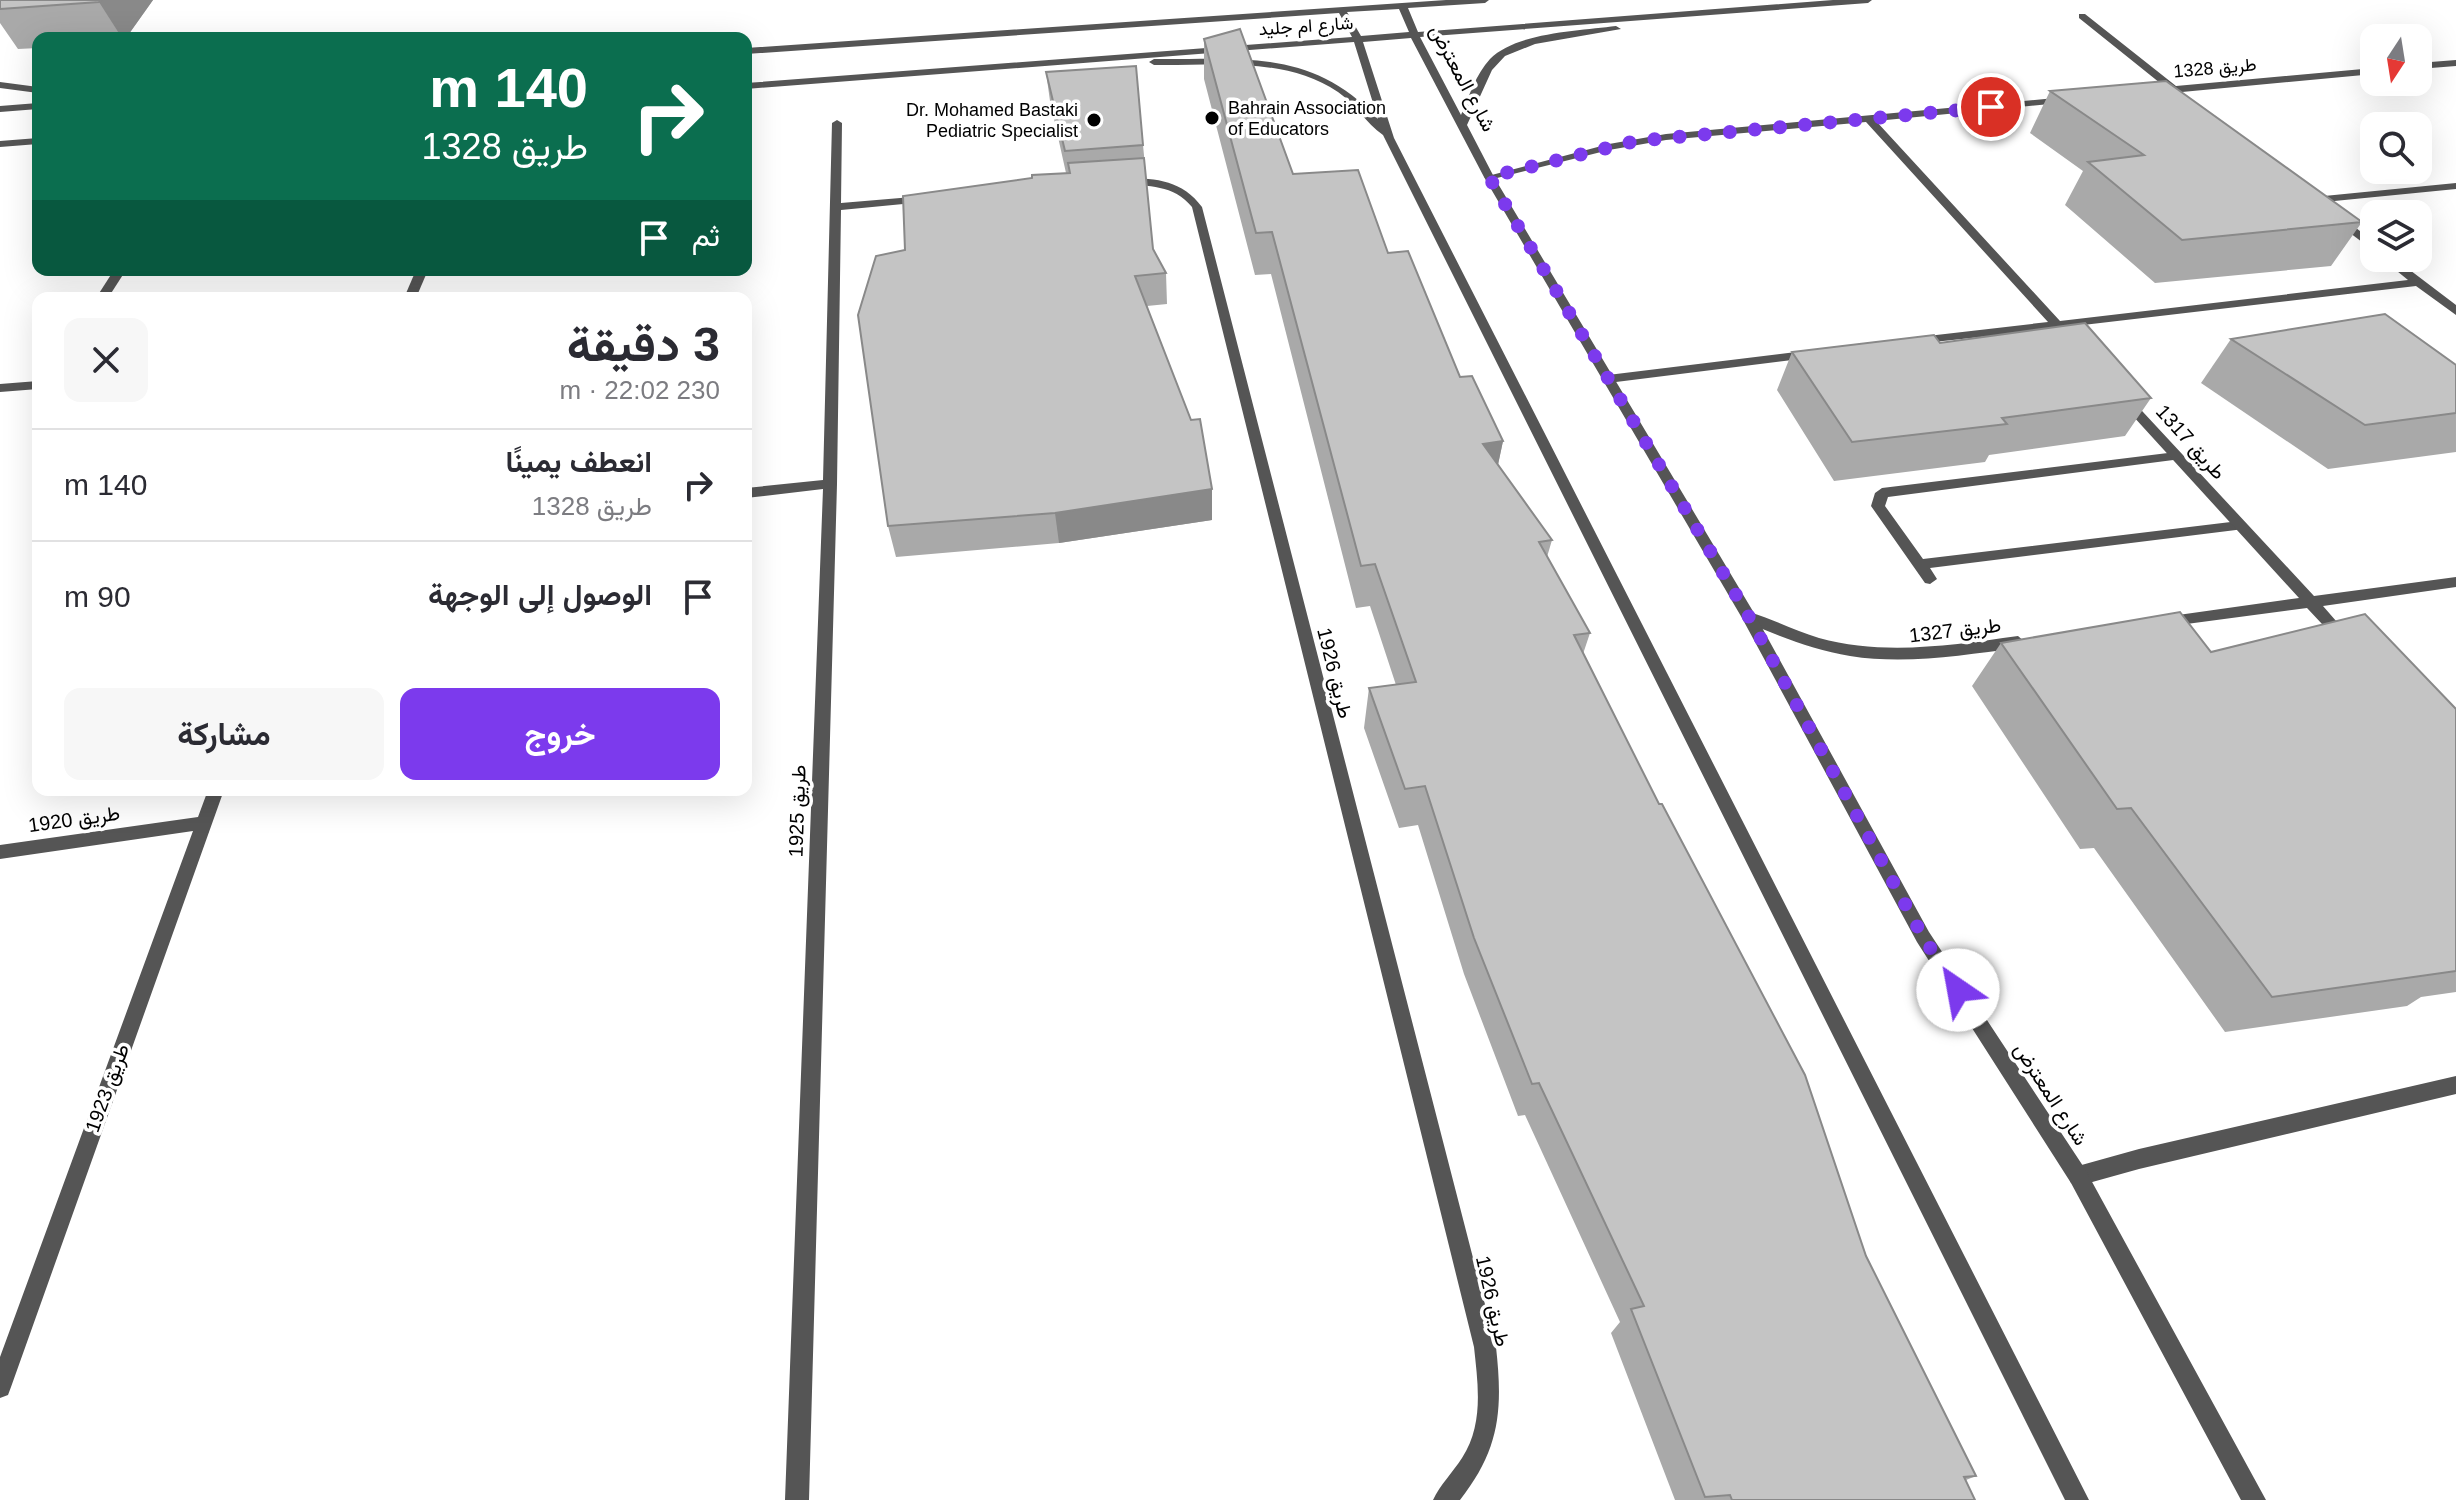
<!DOCTYPE html>
<html lang="ar">
<head>
<meta charset="utf-8">
<style>
  :root { --surface:#fff; --page:#f7f7f7; --text:#2b2b33; --muted:#7c7c81; --line:#e1e1e2; --accent:#7c3aed }
  body { margin:0; font-family:Arial,Vazirmatn,sans-serif; background:var(--page); color:var(--text); direction:rtl; height:100vh; display:flex; flex-direction:column; font-size:30px; white-space:nowrap }
  * { box-sizing:border-box; margin:0 }
  p { font-size:26px; color:var(--muted) }
  .icon { flex:none; width:44px; height:44px; fill:none; stroke:currentColor; stroke-width:2; stroke-linecap:round; stroke-linejoin:round }
  .map { position:relative; flex:1; overflow:hidden; direction:ltr }
  .sheet { position:absolute; left:32px; top:292px; width:720px; height:504px; display:flex; flex-direction:column; background:var(--surface); border-radius:16px; box-shadow:0 8px 32px #0002; direction:rtl }
  .sheet>* { flex:none }
  .hud { position:absolute; left:32px; top:32px; width:720px; height:244px; border-radius:16px; box-shadow:0 8px 32px #0002; direction:rtl; background:#0b6e4f; color:#fff; overflow:hidden }
  .needle { width:52px; rotate:192deg }
  .fabs { position:absolute; left:2360px; top:24px; display:grid; gap:16px }
  .fabs a { display:grid; place-items:center; width:72px; height:72px; border-radius:16px; background:var(--surface); box-shadow:0 8px 32px #0002; font-size:40px }
  .pin { position:absolute; display:grid; place-items:center; width:68px; height:68px; color:#fff; margin:-34px; border:4px solid #fff; border-radius:50%; box-shadow:0 2px 8px #0007 }
  .me { position:absolute; width:88px; margin:-44px; rotate:327deg; stroke-linejoin:round; filter:drop-shadow(0 0 6px #0008) }
  .turn { display:flex; align-items:center; gap:28px; height:168px; padding:0 32px; font-size:36px }
  .turn .icon { width:104px; height:104px; stroke-width:2.5 }
  .turn b { display:block; font-size:56px; line-height:68px }
  .then { display:flex; align-items:center; height:76px; padding:0 32px; background:#0003; gap:16px; font-size:30px }
  .round { display:grid; place-items:center; flex:none; width:84px; height:84px; border-radius:16px; background:var(--page) }
  .summary { display:flex; align-items:center; justify-content:space-between; height:136px; padding:0 32px }
  h1 { font-size:48px; font-weight:700; line-height:60px }
  .primary-button { display:flex; gap:16px; margin-top:auto; padding:16px 32px }
  .primary-button a { flex:1; height:92px; border-radius:16px; background:var(--accent); color:#fff; font-size:32px; font-weight:700; line-height:92px; text-align:center }
  .primary-button a+a { background:var(--page); color:var(--text) }
  ul { padding:0; list-style:none }
  li { display:flex; align-items:center; gap:24px; height:112px; padding:0 32px; border-top:2px solid var(--line) }
  li div { flex:1 }
  li b { display:block; font-size:30px }
  li em { font-style:normal }
  .map>svg:first-child { display:block }
  .lines { fill:none; stroke-linecap:round; stroke-linejoin:round }
  .service { fill:#555; fill-rule:evenodd }
  .minor { fill:#555; fill-rule:evenodd }
  .tertiary { fill:#555; fill-rule:evenodd }
  .wall { fill:#a9a9a9 }
  .shaded-wall { fill:#898989 }
  .building { fill:#c4c4c4; stroke:#898989; stroke-width:2 }
  .route { stroke:#7c3aed; stroke-width:14; stroke-dasharray:0 25.2 }
  .poi-dot { fill:#000; stroke:#fff; stroke-width:3 }
  .labels { text-anchor:middle; dominant-baseline:central; stroke-width:7; stroke-linejoin:round; paint-order:stroke }
  .far-street-label { font-size:18px; fill:#000; stroke:#fff }
  .far-poi-label { font-size:18px; fill:#000; stroke:#fff; text-anchor:start }
  .street-label { font-size:20px; fill:#000; stroke:#fff }
</style>
</head>
<body>
<div class="map">
<svg width="2456" height="1500" viewBox="0 0 2456 1500">
  <rect width="100%" height="100%" fill="#fff"/>
  <g class="lines">
    <polygon class="service" points="2176,452 2183,456 2181,459 1888,497 1885,506 1923,559 2239,521 2244,523 2246,526 2244,529 1930,568 1937,579 1930,584 1925,583 1871,506 1875,493 1882,488"/>
    <g class="minor">
      <polygon points="2079,14 2085,14 2176,86 2374,68 2374,74 2182,92 2178,96 2171,93 2154,93 2154,89 2165,87 2079,18"/>
      <polygon points="2456,60 2456,66 2418,69 2418,63"/>
      <polygon points="2066,97 2071,100 2070,102 1876,121 2060,321 2408,280 2381,258 2394,258 2456,305 2456,315 2416,286 2066,327 2079,342 2073,346 2069,345 2054,329 1915,344 1913,341 1919,337 2048,322 1866,122 1666,140 1609,150 1489,180 1484,177 1609,144 1666,134"/>
      <polygon points="837,120 842,123 841,203 924,196 929,199 924,202 841,210 837,484 809,1500 785,1500 823,489 746,498 746,488 823,480 832,123"/>
      <path d="M1126 178C1157 178 1183 181 1202 207L1496 1347C1503 1410 1500 1449 1460 1500H1433C1440 1485 1453 1472 1462 1458 1484 1424 1478 1385 1474 1347L1192 207C1173 184 1149 187 1122 183V179Z"/>
      <polygon points="2456,183 2456,189 2314,203 2309,200 2314,197"/>
      <polygon points="2334,217 2342,217 2374,242 2374,251 2334,221"/>
      <polygon points="114,270 126,270 108,298 96,298"/>
      <polygon points="416,270 428,270 416,298 404,298"/>
      <polygon points="1812,350 1818,354 1816,357 1608,383 1602,379 1608,375"/>
      <polygon points="38,381 38,389 0,392 0,384"/>
      <polygon points="2126,397 2130,398 2314,596 2456,577 2456,587 2323,606 2350,637 2343,642 2338,641 2307,608 2164,627 2159,626 2157,622 2164,617 2299,598 2122,404 2122,398"/>
      <path d="M1749 612C1773 619 1795 631 1819 638 1885 656 1952 645 2018 636L2025 642 2018 648C1963 655 1906 665 1850 656 1813 650 1778 636 1744 621L1742 617 1744 613Z"/>
      <polygon points="208,790 224,790 11,1387 8,1395 0,1398 0,1357 193,831 0,859 0,845 198,817"/>
      <polygon points="2456,1076 2456,1094 2139,1169 2078,1186 2071,1183 2068,1176 2071,1169 2078,1166 2139,1149"/>
    </g>
    <g class="tertiary">
      <path d="M1446 0H1489L1485 3 1408 8 1418 32 1833 0H1872L1868 3 1420 37 1461 115C1469 96 1476 74 1490 59 1517 32 1580 31 1616 26L1621 29 1535 44 1505 56 1492 70 1467 125 1494 177 1754 613 1929 932 2085 1169 2266 1500H2241L2071 1183 1917 942 1742 618 1484 177 1411 38 1363 42 1394 138 2089 1500H2065L1383 135C1366 123 1355 104 1338 92 1284 56 1215 66 1154 65L1149 62 1154 59C1243 60 1312 48 1378 119L1354 42 746 89V83L1352 37 1339 13 746 54V48ZM1399 9 1409 32 1361 36 1347 12Z"/>
      <polygon points="0,82 38,87 38,93 0,88"/>
      <polygon points="38,103 38,109 0,112 0,106"/>
      <polygon points="38,138 38,144 0,147 0,141"/>
    </g>
  </g>
  <g class="wall">
    <polygon points="0,0 153,0 126,38 38,38 38,48 18,49 0,23"/>
    <polygon points="1204,39 1293,174 1388,253 1460,377 1503,441 1498,465 1552,540 1547,557 1590,633 1583,654 1866,1256 1976,1476 1966,1480 1975,1500 1675,1500 1611,1333 1620,1322 1525,1115 1518,1116 1464,974 1418,825 1399,828 1364,728 1369,688 1396,685 1370,606 1356,608 1271,274 1255,275 1204,79"/>
    <polygon points="1046,72 1143,145 1153,249 1166,273 1167,304 1147,306 1212,520 1059,543 896,557 888,526 905,250 1066,173 1050,101"/>
    <polygon points="2050,91 2362,222 2331,266 2155,283 2065,205 2083,171 2030,133"/>
    <polygon points="2231,339 2456,365 2456,452 2328,469 2201,383"/>
    <polygon points="1940,343 2151,398 2125,436 1989,455 1985,462 1834,481 1777,390 1792,352"/>
    <polygon points="2001,643 2211,652 2456,709 2456,992 2421,997 2407,1006 2225,1032 2094,848 2080,849 1972,686"/>
  </g>
  <g class="shaded-wall">
    <polygon points="101,0 153,0 126,38 122,38 99,2"/>
    <polygon points="1503,441 1494,483 1483,444"/>
    <polygon points="1212,489 1212,520 1059,543 1055,513"/>
  </g>
  <g class="building">
    <polygon points="0,0 101,0 99,2 0,9"/>
    <polygon points="1240,29 1293,174 1358,170 1388,253 1408,251 1460,377 1472,376 1503,441 1483,444 1552,540 1539,542 1590,633 1574,635 1659,804 1662,804 1805,1075 1866,1256 1976,1476 1964,1477 1975,1500 1732,1500 1730,1495 1705,1497 1631,1309 1644,1306 1539,1083 1532,1084 1474,938 1425,786 1405,789 1369,688 1416,682 1375,564 1361,566 1272,232 1256,233 1204,39"/>
    <polygon points="1136,66 1143,145 1065,151 1046,72"/>
    <polygon points="2166,81 2362,222 2182,240 2088,162 2144,155 2050,91"/>
    <polygon points="1144,158 1153,249 1166,273 1135,276 1191,420 1200,419 1212,489 1055,513 888,526 858,315 876,256 905,250 903,196 1032,178 1032,175 1070,173 1068,163"/>
    <polygon points="2385,314 2456,365 2456,413 2365,425 2231,339"/>
    <polygon points="2085,323 2151,398 2002,418 2007,424 1852,442 1792,352 1934,335 1940,343"/>
    <polygon points="2180,612 2211,652 2365,614 2456,709 2456,971 2272,997 2131,808 2117,809 2001,643"/>
  </g>
  <g class="lines">
    <polyline class="route" points="1958,990 1923,937 1749,617 1489,177 1636,141 1991,107"/>
  </g>
  <g class="poi-dot">
    <circle cx="1212" cy="118" r="8"/>
    <circle cx="1094" cy="120" r="8"/>
  </g>
  <g class="labels">
    <g class="far-street-label">
      <text transform="translate(1306 26) rotate(-4)">شارع ام جليد</text>
      <text transform="translate(2215 68) rotate(-5)">طريق 1328</text>
    </g>
    <g class="far-poi-label">
      <text x="1228" y="108">Bahrain Association<tspan x="1228" dy="21">of Educators</tspan></text>
      <text x="1078" y="110" text-anchor="end">Dr. Mohamed Bastaki<tspan x="1078" dy="21">Pediatric Specialist</tspan></text>
    </g>
    <g class="street-label">
      <text transform="translate(1463 78) rotate(62)">شارع المعترض</text>
      <text transform="translate(2191 442) rotate(48)">طريق 1317</text>
      <text transform="translate(1955 630) rotate(-7)">طريق 1327</text>
      <text transform="translate(1335 673) rotate(76)">طريق 1926</text>
      <text transform="translate(797 811) rotate(-88)">طريق 1925</text>
      <text transform="translate(74 819) rotate(-8)">طريق 1920</text>
      <text transform="translate(107 1088) rotate(-70)">طريق 1923</text>
      <text transform="translate(2051 1094) rotate(57)">شارع المعترض</text>
      <text transform="translate(1493 1301) rotate(77)">طريق 1926</text>
    </g>
  </g>
</svg>
<div class="fabs">
<a><svg class="needle" viewBox="-14 -14 28 28"><path d="M0-13l5 13h-10z" fill="#e53935"/><path d="M0 13l5-13h-10z" fill="#7c7c81"/></svg></a>
<a><svg class="icon" aria-label="search" viewBox="0 0 24 24"><circle cx="10" cy="10" r="6"/><path d="M15 15l6 6"/></svg></a>
<a><svg class="icon" aria-label="layers" viewBox="0 0 24 24"><path d="M12 4l9 5-9 5-9-5zM3 14l9 5 9-5"/></svg></a>
</div>
<div class="pin" style="left:1991px;top:107px;background:#d93025"><svg class="icon" aria-label="arrive" viewBox="0 0 24 24"><path d="M6 21V4h12l-3 4 3 4H6"/></svg></div>
<svg class="me" style="left:1958px;top:990px" viewBox="-20 -20 40 40"><circle r="19" fill="#fff"/><path d="M0-13L10 11 0 6-10 11z" fill="#7c3aed"/></svg>
<div class="hud">
<div class="turn"><svg class="icon" aria-label="right" viewBox="0 0 24 24"><path d="M7 20v-9h11M14 6l5 5-5 5"/></svg><div><b>140 m</b>طريق 1328</div></div>
<div class="then">ثم<svg class="icon" aria-label="arrive" viewBox="0 0 24 24"><path d="M6 21V4h12l-3 4 3 4H6"/></svg></div>
</div>
<section class="sheet">
<div class="summary"><div><h1>3 دقيقة</h1><p>230 m · 22:02</p></div><a class="round"><svg class="icon" aria-label="close" viewBox="0 0 24 24"><path d="M6 6l12 12M18 6L6 18"/></svg></a></div>
<ul>
<li><svg class="icon" aria-label="right" viewBox="0 0 24 24"><path d="M7 20v-9h11M14 6l5 5-5 5"/></svg><div><b>انعطف يمينًا</b><p>طريق 1328</p></div><em>140 m</em></li>
<li><svg class="icon" aria-label="arrive" viewBox="0 0 24 24"><path d="M6 21V4h12l-3 4 3 4H6"/></svg><div><b>الوصول إلى الوجهة</b></div><em>90 m</em></li>
</ul>
<div class="primary-button"><a>خروج</a><a>مشاركة</a></div>
</section>
</div>
</body>
</html>
